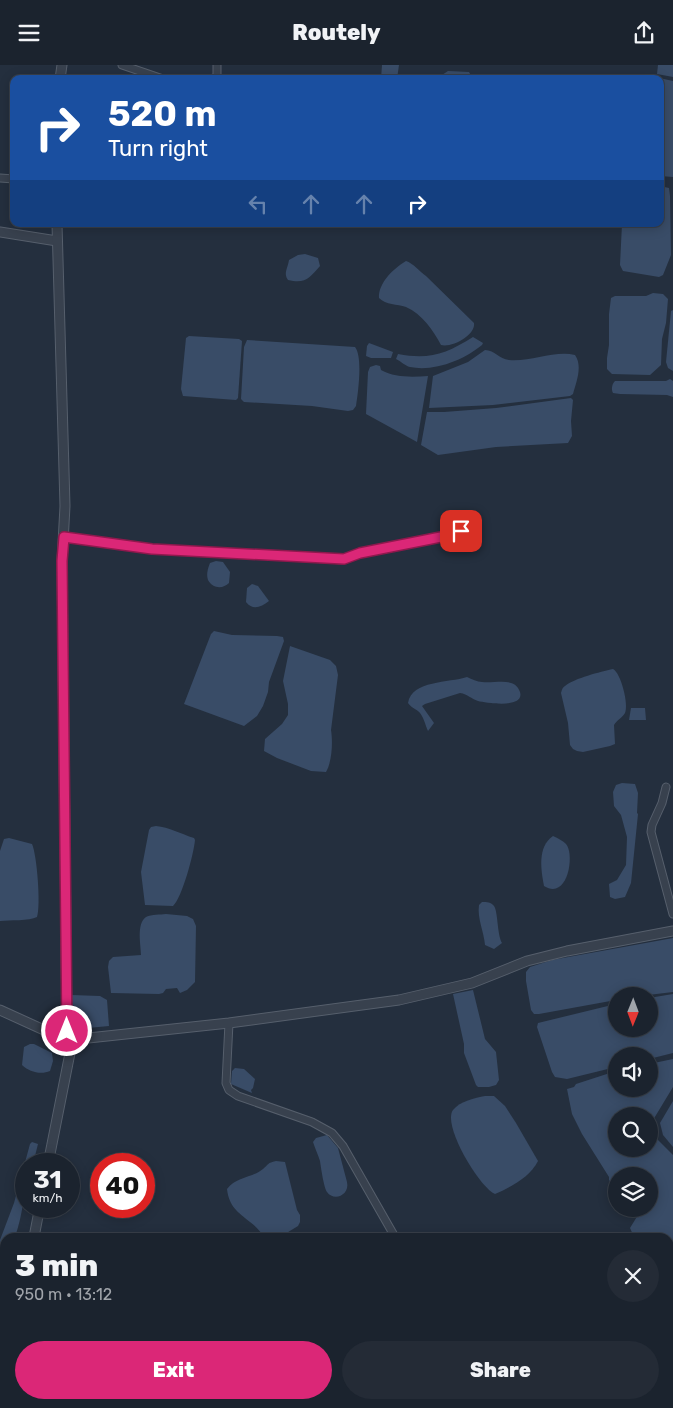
<!DOCTYPE html>
<html lang="en">
<head>
<meta charset="utf-8">
<style>
  :root { --surface:#1b232e; --page:#242b36; --text:#f1f3f6; --muted:#a0a4aa; --line:#39404a; --accent:#db2777 }
  body { margin:0; font-family:Rubik,sans-serif; background:var(--page); color:var(--text); height:100vh; display:flex; flex-direction:column; font-size:19px; white-space:nowrap }
  * { box-sizing:border-box; margin:0 }
  p { font-size:16px; color:var(--muted) }
  .icon { flex:none; width:28px; height:28px; fill:none; stroke:currentColor; stroke-width:2; stroke-linecap:round; stroke-linejoin:round }
  .map { position:relative; flex:1; overflow:hidden }
  .panel { position:absolute; left:0px; top:1168px; width:674px; height:176px; display:flex; flex-direction:column; background:var(--surface); border-radius:15px 15px 0 0; box-shadow:0 2px 12px #0003,0 0 0 1px var(--line) }
  .panel>* { flex:none }
  .top-card { position:absolute; left:10px; top:10px; width:654px; height:152px; border-radius:10px; box-shadow:0 2px 12px #0003,0 0 0 1px var(--line); background:#1a4fa0; color:#fff; overflow:hidden }
  .needle { width:32px; rotate:181deg }
  .controls { position:absolute; left:608px; top:922px; display:grid; gap:10px }
  .controls a { display:grid; place-items:center; width:50px; height:50px; border-radius:50%; background:var(--surface); box-shadow:0 2px 12px #0003,0 0 0 1px var(--line); font-size:25px }
  .speed { position:absolute; left:15px; top:1088px; display:flex; gap:10px; font-size:25px; font-weight:700; text-align:center }
  .speed>* { display:grid; place-content:center; width:65px; height:65px; border-radius:50%; background:var(--surface); box-shadow:0 2px 12px #0003,0 0 0 1px var(--line); line-height:1 }
  .speed small { font-size:12px; font-weight:400 }
  .speed .limit { border:8px solid #d22; background:#fff; color:#111 }
  .pin { position:absolute; display:grid; place-items:center; width:42px; height:42px; color:#fff; margin:-21px; border-radius:10px; box-shadow:0 2px 8px #0006 }
  .me { position:absolute; width:55px; margin:-28px; rotate:0deg; stroke-linejoin:round; filter:drop-shadow(0 0 4px #0008) }
  .turn { display:flex; align-items:center; gap:18px; height:105px; padding:0 15px; font-size:22px }
  .turn .icon { width:65px; height:65px; stroke-width:2.5 }
  .turn b { display:block; font-size:35px; line-height:42px }
  .lanes { display:flex; align-items:center; height:48px; padding:0 15px; background:#0003; justify-content:center; gap:25px; direction:ltr }
  .lanes .off { opacity:.35 }
  .round { display:grid; place-items:center; flex:none; width:52px; height:52px; border-radius:26px; background:var(--page) }
  .overview { display:flex; align-items:center; justify-content:space-between; height:85px; padding:0 15px }
  h1 { font-size:30px; font-weight:800; line-height:38px }
  .action { display:flex; gap:10px; margin-top:auto; padding:10px 15px }
  .action a { flex:1; height:58px; border-radius:30px; background:var(--accent); color:#fff; font-size:20px; font-weight:800; line-height:58px; text-align:center }
  .action a+a { background:var(--page); color:var(--text) }
  header { display:flex; justify-content:space-between; align-items:center; height:65px; padding:0 15px; background:var(--surface); font-size:22px; font-weight:800 }
  .map>svg:first-child { display:block }
  .water { fill:#394c67; fill-rule:evenodd }
  .lines { fill:none; stroke-linecap:round; stroke-linejoin:round }
  .minor-casing { stroke:#565f6c; stroke-width:9 }
  .tertiary-casing { stroke:#565f6c; stroke-width:11 }
  .minor { stroke:#38414e; stroke-width:7 }
  .tertiary { stroke:#38414e; stroke-width:9 }
  .route-casing { stroke:#8e194d; stroke-width:12 }
  .route { stroke:#db2777; stroke-width:9 }
</style>
</head>
<body>
<header><svg class="icon" aria-label="menu" viewBox="0 0 24 24"><path d="M4 6h16M4 12h16M4 18h16"/></svg>Routely<svg class="icon" aria-label="share" viewBox="0 0 24 24"><path d="M12 15V3M7 8l5-5 5 5M5 13v7h14v-7"/></svg></header>
<div class="map">
<svg width="673" height="1343" viewBox="0 0 673 1343">
  <rect width="100%" height="100%" fill="#242f3e"/>
  <g class="water">
    <polygon points="382,0 399,0 397,14 381,14"/>
    <polygon points="658,0 673,0 673,12 657,9"/>
    <polygon points="448,6 469,7 473,14 436,14"/>
    <polygon points="655,12 673,16 673,112 660,111 660,14 653,14"/>
    <polygon points="660,121 669,123 670,131 671,190 663,210 659,212 623,206 620,200 622,159 660,159"/>
    <path d="M305 189 318 193 320 201C309 213 306 219 288 215 283 208 288 203 289 195L298 190Z"/>
    <path d="M406 196C413 198 420 207 426 211L474 258C476 270 452 283 441 280 433 265 422 249 406 242 397 239 386 240 379 233 378 218 394 203 406 196Z"/>
    <polygon points="653,228 663,229 668,234 666,258 662,274 661,300 650,310 612,309 607,304 607,293 609,280 609,249 611,233 615,231 646,231"/>
    <polygon points="673,245 673,306 668,303 666,297 671,246"/>
    <polygon points="189,271 239,274 242,276 238,333 236,335 183,331 181,324 186,273"/>
    <path d="M473 272 483 278 482 280C464 295 434 307 410 302 405 301 401 296 396 294L398 289C429 295 446 289 473 272Z"/>
    <path d="M247 275 355 282C363 292 358 328 356 341L353 345 348 346 312 341 244 337 241 334 244 282Z"/>
    <polygon points="369,278 393,287 391,293 371,293 366,291 367,281"/>
    <path d="M485 285C495 285 499 294 509 295 531 297 555 285 575 290 583 301 576 318 573 329L570 331 493 340 429 343 433 311 468 297Z"/>
    <path d="M376 300 380 301 381 305C395 313 413 312 428 311L417 377 366 349 368 307 370 302Z"/>
    <path d="M670 314 673 316V332L667 330 620 329 613 328C611 324 612 319 615 316H666Z"/>
    <polygon points="571,333 573,335 571,356 572,371 568,378 496,382 438,390 421,380 427,347 444,347 496,343"/>
    <path d="M216 496 223 497 230 507 229 518C223 524 213 524 208 515 206 509 208 503 210 498Z"/>
    <path d="M252 519 258 521 269 536C261 542 253 546 246 537L247 523Z"/>
    <polygon points="214,566 232,570 277,571 283,572 284,576 269,617 268,627 263,641 257,651 244,661 184,639 211,569"/>
    <path d="M290 581 330 595 336 601 338 610 331 665C333 677 332 697 326 707L311 706 277 693 264 686 265 674 282 659 288 650V639L283 616Z"/>
    <path d="M613 604C621 608 629 640 625 648 622 653 617 655 614 660L615 679 610 681 583 687 577 686 573 684 570 680 568 658 561 628C562 625 562 623 565 621 575 613 600 607 613 604Z"/>
    <path d="M467 612C472 614 477 617 482 617 494 619 515 611 520 627 525 644 487 638 478 636 471 634 468 629 460 628L425 639 422 641 434 658 428 666C425 660 424 651 418 646 414 643 412 643 408 638 412 615 449 618 467 612Z"/>
    <polygon points="631,643 645,643 646,655 629,655"/>
    <polygon points="622,718 635,719 638,728 637,748 638,749 631,818 625,832 615,834 610,832 609,819 617,815 626,800 627,772 621,750 614,741 613,727 616,720"/>
    <path d="M156 761C169 762 181 769 194 773L195 775C194 788 182 833 173 841L145 840 141 807 149 765 151 762Z"/>
    <path d="M553 771C558 773 563 776 566 779 575 789 568 836 544 821 541 805 537 782 553 771Z"/>
    <path d="M9 773 32 779C37 790 41 841 37 852 29 856 10 855 0 856V786L4 774Z"/>
    <path d="M482 837C487 837 491 837 494 841 498 846 497 869 502 878L494 884 485 880C484 867 477 853 479 840Z"/>
    <path d="M166 849 187 851 193 854 196 861 195 917 187 925 180 928 177 923 166 924 163 928 159 929 111 928 108 902 109 896 113 892 141 890C141 880 136 859 146 852 152 849 160 850 166 849Z"/>
    <polygon points="673,873 673,927 640,931 616,931 616,935 539,949 534,949 531,945 526,916 526,907 530,902 552,895"/>
    <polygon points="473,925 485,974 496,987 499,1015 496,1020 489,1022 478,1022 476,1020 464,988 464,979 453,929"/>
    <polygon points="673,929 673,988 649,994 649,991 616,991 616,1002 567,1014 555,1012 552,1007 537,962 538,958 616,939 616,964 649,964 649,933"/>
    <polygon points="71,930 100,931 107,935 109,961 88,963 83,958 74,956 72,951"/>
    <path d="M30 979H34L52 988 53 996 50 1006C41 1010 29 1007 22 1000L24 982Z"/>
    <path d="M673 994V1022L650 1060 652 1069 673 1090V1190L669 1189V1172H634L630 1163 638 1150 636 1144H649V1111H616V1123L609 1115V1112L582 1069 572 1049 567 1024 574 1022 576 1019 616 1006V1024H649V999ZM616 1051H649V1084H616Z"/>
    <polygon points="235,1003 244,1004 255,1014 253,1023 251,1025 252,1028 231,1019 232,1006"/>
    <path d="M485 1031H494L505 1041 516 1058 538 1096C530 1112 511 1122 495 1129 479 1122 442 1060 453 1045 460 1036 475 1033 485 1031Z"/>
    <polygon points="673,1036 673,1082 663,1070 660,1058"/>
    <path d="M327 1070 338 1083 347 1117C350 1130 334 1137 327 1127 324 1123 321 1103 320 1096 318 1090 315 1083 313 1077L316 1073Z"/>
    <path d="M32 1077 38 1079 33 1099H26C26 1123 23 1149 15 1172H5V1228L0 1230V1224L4 1223 0 1175 14 1138 30 1079Z"/>
    <path d="M276 1096 285 1097 297 1145 300 1150V1157L298 1161 280 1172H265C260 1167 256 1161 250 1157 238 1147 229 1142 227 1124 236 1112 252 1113 263 1104 269 1099 267 1098 276 1096Z"/>
  </g>
  <g class="lines">
    <g class="minor-casing">
      <g id="minor">
        <polyline points="122,0 163,14"/>
        <polyline points="210,14 217,12 217,0"/>
        <polyline points="0,113 14,114"/>
        <polyline points="64,472 152,484 344,495 359,488 456,469 461,466"/>
        <polyline points="666,722 662,738 652,760 651,767 673,849"/>
        <polyline points="229,958 226,1018 229,1025 238,1031 312,1057 332,1068 343,1081 395,1172"/>
        <polyline points="497,1339 500,1343"/>
      </g>
    </g>
    <g class="tertiary-casing">
      <g id="tertiary">
        <polyline points="60,14 62,0"/>
        <polyline points="0,167 57,176"/>
        <polyline points="0,945 57,971 79,974 229,958 399,935 472,918 527,896 567,886 673,866"/>
        <polyline points="48,1099 71,983 67,966 62,496 65,441 57,159"/>
        <polyline points="34,1172 40,1141"/>
        <polyline points="0,1303 5,1296"/>
      </g>
    </g>
    <use href="#minor" class="minor"/>
    <use href="#tertiary" class="tertiary"/>
  </g>
  <g class="lines">
    <g class="route-casing">
      <polyline id="route" points="67,966 62,496 64,472 152,484 344,494 360,488 456,469 461,466"/>
    </g>
    <use href="#route" class="route"/>
  </g>
</svg>
<div class="controls">
<a><svg class="needle" viewBox="-14 -14 28 28"><path d="M0-13l5 13h-10z" fill="#e53935"/><path d="M0 13l5-13h-10z" fill="#a0a4aa"/></svg></a>
<a><svg class="icon" aria-label="sound" viewBox="0 0 24 24"><path d="M4 9h4l5-4v14l-5-4H4zM17 9q2 3 0 6"/></svg></a>
<a><svg class="icon" aria-label="search" viewBox="0 0 24 24"><circle cx="10" cy="10" r="6"/><path d="M15 15l6 6"/></svg></a>
<a><svg class="icon" aria-label="layers" viewBox="0 0 24 24"><path d="M12 4l9 5-9 5-9-5zM3 14l9 5 9-5"/></svg></a>
</div>
<div class="speed"><div>31<small>km/h</small></div><div class="limit">40</div></div>
<div class="pin" style="left:461px;top:466px;background:#d93025"><svg class="icon" aria-label="arrive" viewBox="0 0 24 24"><path d="M6 21V4h12l-3 4 3 4H6"/></svg></div>
<svg class="me" style="left:67px;top:966px" viewBox="-20 -20 40 40"><circle r="17" fill="#db2777" stroke="#fff" stroke-width="3"/><path d="M0-11L8 9 0 5-8 9z" fill="#fff"/></svg>
<div class="top-card">
<div class="turn"><svg class="icon" aria-label="right" viewBox="0 0 24 24"><path d="M7 20v-9h11M14 6l5 5-5 5"/></svg><div><b>520 m</b>Turn right</div></div>
<div class="lanes"><svg class="icon off" aria-label="left" viewBox="0 0 24 24"><path d="M17 20v-9H6M10 6l-5 5 5 5"/></svg><svg class="icon off" aria-label="ahead" viewBox="0 0 24 24"><path d="M12 20V5M6 11l6-6 6 6"/></svg><svg class="icon off" aria-label="ahead" viewBox="0 0 24 24"><path d="M12 20V5M6 11l6-6 6 6"/></svg><svg class="icon" aria-label="right" viewBox="0 0 24 24"><path d="M7 20v-9h11M14 6l5 5-5 5"/></svg></div>
</div>
<section class="panel">
<div class="overview"><div><h1>3 min</h1><p>950 m · 13:12</p></div><a class="round"><svg class="icon" aria-label="close" viewBox="0 0 24 24"><path d="M6 6l12 12M18 6L6 18"/></svg></a></div>
<div class="action"><a>Exit</a><a>Share</a></div>
</section>
</div>
</body>
</html>
